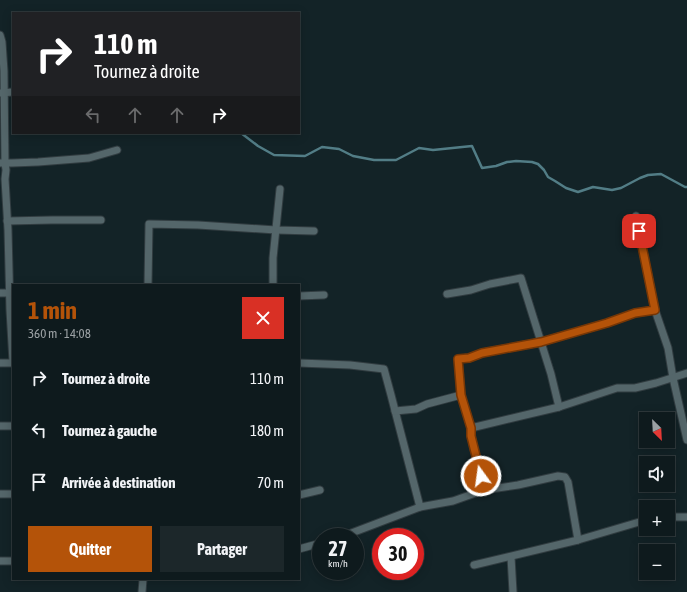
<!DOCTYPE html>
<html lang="fr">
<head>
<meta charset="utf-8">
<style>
  :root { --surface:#0e1a1d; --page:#1c272a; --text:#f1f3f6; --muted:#9ba1a4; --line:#2e383b; --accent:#b45309 }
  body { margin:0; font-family:"Asap Condensed",sans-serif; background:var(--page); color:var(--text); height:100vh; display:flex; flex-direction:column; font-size:15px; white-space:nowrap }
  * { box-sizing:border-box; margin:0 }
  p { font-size:13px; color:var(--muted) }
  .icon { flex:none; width:22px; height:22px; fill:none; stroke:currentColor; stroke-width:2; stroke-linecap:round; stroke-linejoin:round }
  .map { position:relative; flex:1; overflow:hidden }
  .details { position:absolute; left:12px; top:284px; width:288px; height:296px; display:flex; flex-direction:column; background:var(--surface); border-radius:0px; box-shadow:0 2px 10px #0003,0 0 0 1px var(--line) }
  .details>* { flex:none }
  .guide { position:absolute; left:12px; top:12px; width:288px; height:122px; border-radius:0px; box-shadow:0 2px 10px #0003,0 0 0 1px var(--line); background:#202124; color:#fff; overflow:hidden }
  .needle { width:26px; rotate:156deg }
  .controls { position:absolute; left:639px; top:412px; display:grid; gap:8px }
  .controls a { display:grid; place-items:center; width:36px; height:36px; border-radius:0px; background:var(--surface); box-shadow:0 2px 10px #0003,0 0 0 1px var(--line); font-size:20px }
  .speed { position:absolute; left:312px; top:528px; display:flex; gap:8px; font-size:20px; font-weight:700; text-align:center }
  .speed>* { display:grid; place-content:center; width:52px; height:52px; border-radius:50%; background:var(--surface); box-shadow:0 2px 10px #0003,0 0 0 1px var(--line); line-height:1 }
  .speed small { font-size:10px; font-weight:400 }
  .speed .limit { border:6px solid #d22; background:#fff; color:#111 }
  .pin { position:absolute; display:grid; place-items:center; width:34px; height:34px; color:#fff; margin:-17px; border-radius:8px; box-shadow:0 2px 6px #0006 }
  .me { position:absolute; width:44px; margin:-22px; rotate:346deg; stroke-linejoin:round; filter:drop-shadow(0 0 3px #0008) }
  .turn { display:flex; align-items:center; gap:14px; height:84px; padding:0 16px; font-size:18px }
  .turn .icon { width:52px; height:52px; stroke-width:2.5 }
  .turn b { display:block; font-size:28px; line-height:34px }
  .lanes { display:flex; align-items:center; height:38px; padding:0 16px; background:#0003; justify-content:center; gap:20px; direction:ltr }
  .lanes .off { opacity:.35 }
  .round { display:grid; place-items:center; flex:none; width:42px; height:42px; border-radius:0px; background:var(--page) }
  .headline { display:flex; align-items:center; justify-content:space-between; height:68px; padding:0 16px }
  h1 { font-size:24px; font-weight:700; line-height:30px; color:var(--accent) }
  .button { display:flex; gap:8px; margin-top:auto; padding:8px 16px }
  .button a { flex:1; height:46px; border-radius:0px; background:var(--accent); color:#fff; font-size:16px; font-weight:700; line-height:46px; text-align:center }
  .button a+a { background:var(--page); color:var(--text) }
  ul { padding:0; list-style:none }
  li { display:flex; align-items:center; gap:12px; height:52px; padding:0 16px }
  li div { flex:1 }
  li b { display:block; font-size:15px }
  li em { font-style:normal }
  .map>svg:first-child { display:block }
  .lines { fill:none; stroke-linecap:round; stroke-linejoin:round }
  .stream { stroke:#527d86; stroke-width:2.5 }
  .minor-casing { stroke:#313c40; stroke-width:9 }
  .minor { stroke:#54666a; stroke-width:7 }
  .route-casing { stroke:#753606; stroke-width:10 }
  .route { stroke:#b45309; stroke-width:7 }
</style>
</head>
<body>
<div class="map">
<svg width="687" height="592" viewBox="0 0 687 592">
  <rect width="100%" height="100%" fill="#132327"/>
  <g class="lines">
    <polyline class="stream" points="241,133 258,146 274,155 305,156 322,147 339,149 353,156 374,160 396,160 419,148 433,150 472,146 482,168 496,166 507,162 516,161 532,162 538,164 544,170 548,177 555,181 566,188 578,192 593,187 612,190 621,188 640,178 648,175 661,174 685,187 687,187"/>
    <g class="minor-casing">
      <g id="minor">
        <polyline points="0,35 2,42 4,71 5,163 6,170 5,179 8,230 10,310 13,362"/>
        <polyline points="0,93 13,92"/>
        <polyline points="0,163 12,163 38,162 89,158 117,150"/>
        <polyline points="636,216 655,310 668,348 673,378 687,440"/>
        <polyline points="7,221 52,220 101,220"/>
        <polyline points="148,285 149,224 198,225 276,230 314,231"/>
        <polyline points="273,285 273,258 280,189"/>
        <polyline points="0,293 10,293"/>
        <polyline points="447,294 471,290 490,284 521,278 551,374 559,407"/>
        <polyline points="299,296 324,295"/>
        <polyline points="0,363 13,363"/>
        <polyline points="299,363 350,365 384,369 391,395 420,507"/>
        <polyline points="395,411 416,409 427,404 461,395"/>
        <polyline points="0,426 13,426"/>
        <polyline points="471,428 559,407 617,388 635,388 656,383 687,373"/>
        <polyline points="484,490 518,485 558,476 565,477 568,482 578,540"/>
        <polyline points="0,494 13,494"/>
        <polyline points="299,495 320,490"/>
        <polyline points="668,517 687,517"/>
        <polyline points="341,537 420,507 453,501 484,490 471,436 471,428 461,395 458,359 469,358 482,353 541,342 607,323 635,313 655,310"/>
        <polyline points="299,549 321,543"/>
        <polyline points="511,557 513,592"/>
        <polyline points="0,561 13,561"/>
        <polyline points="474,565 578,540 646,520"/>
        <polyline points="142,592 143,579"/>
      </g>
    </g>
    <use href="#minor" class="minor"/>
  </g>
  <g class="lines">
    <g class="route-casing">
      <polyline id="route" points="481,476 471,436 471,428 461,395 458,359 469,358 482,353 541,342 607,323 635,313 655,310 639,231"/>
    </g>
    <use href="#route" class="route"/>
  </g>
</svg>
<div class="controls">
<a><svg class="needle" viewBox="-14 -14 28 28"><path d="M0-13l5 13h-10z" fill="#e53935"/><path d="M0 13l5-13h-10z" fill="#9ba1a4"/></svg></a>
<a><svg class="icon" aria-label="sound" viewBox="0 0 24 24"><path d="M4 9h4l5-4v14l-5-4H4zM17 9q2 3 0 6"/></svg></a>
<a>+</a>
<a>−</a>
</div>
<div class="speed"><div>27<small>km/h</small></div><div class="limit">30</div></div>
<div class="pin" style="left:639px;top:231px;background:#d93025"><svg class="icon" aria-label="arrive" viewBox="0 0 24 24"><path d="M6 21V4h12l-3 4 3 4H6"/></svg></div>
<svg class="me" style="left:481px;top:476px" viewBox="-20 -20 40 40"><circle r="17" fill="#b45309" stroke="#fff" stroke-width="3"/><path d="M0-11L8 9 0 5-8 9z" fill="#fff"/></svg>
<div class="guide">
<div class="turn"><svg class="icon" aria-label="right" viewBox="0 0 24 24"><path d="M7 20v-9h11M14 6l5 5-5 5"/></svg><div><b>110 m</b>Tournez à droite</div></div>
<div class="lanes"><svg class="icon off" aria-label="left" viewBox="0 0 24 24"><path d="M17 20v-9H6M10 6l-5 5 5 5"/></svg><svg class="icon off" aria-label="ahead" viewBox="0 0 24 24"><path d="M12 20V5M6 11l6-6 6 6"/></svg><svg class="icon off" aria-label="ahead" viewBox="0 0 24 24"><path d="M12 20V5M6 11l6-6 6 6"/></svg><svg class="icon" aria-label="right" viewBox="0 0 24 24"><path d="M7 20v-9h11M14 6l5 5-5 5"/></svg></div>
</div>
<section class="details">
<div class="headline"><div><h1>1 min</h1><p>360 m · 14:08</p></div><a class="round" style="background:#d93025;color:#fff"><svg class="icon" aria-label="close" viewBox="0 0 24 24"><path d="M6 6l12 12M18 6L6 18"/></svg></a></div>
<ul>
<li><svg class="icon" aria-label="right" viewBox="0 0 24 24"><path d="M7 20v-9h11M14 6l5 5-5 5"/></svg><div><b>Tournez à droite</b></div><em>110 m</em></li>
<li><svg class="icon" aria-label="left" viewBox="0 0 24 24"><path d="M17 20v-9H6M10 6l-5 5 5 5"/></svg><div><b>Tournez à gauche</b></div><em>180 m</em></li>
<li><svg class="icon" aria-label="arrive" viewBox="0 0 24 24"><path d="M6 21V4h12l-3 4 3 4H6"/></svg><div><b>Arrivée à destination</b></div><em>70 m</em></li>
</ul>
<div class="button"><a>Quitter</a><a>Partager</a></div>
</section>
</div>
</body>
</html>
